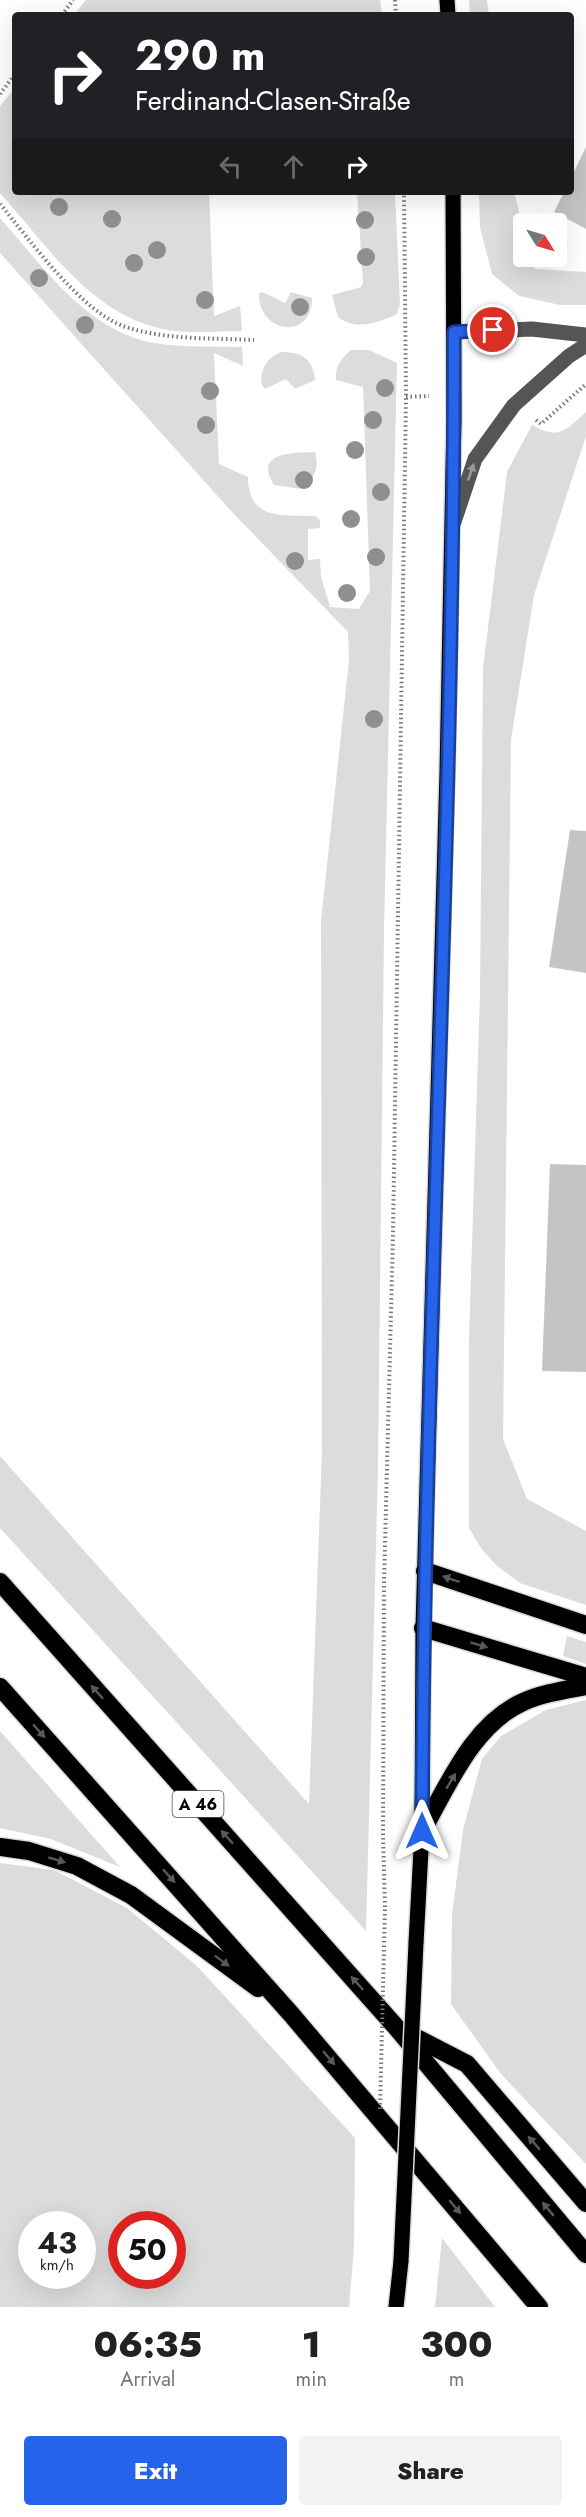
<!DOCTYPE html>
<html lang="en">
<head>
<meta charset="utf-8">
<style>
  :root { --surface:#fff; --page:#f2f2f2; --text:#222; --muted:#767676; --accent:#2563eb }
  body { margin:0; font-family:Jost,sans-serif; background:var(--page); color:var(--text); height:100vh; display:flex; flex-direction:column; font-size:22px; white-space:nowrap }
  * { box-sizing:border-box; margin:0 }
  p { font-size:20px; color:var(--muted) }
  .icon { flex:none; width:33px; height:33px; fill:none; stroke:currentColor; stroke-width:2; stroke-linecap:round; stroke-linejoin:round }
  .map { position:relative; height:2307px; overflow:hidden }
  .sheet { display:flex; flex-direction:column; background:var(--surface); flex:1 }
  .sheet>* { flex:none }
  .top-card { position:absolute; left:12px; top:12px; width:562px; height:183px; border-radius:6px; box-shadow:0 6px 24px #0002; background:#202124; color:#fff; overflow:hidden }
  .needle { width:39px; rotate:127deg }
  .tools { position:absolute; left:513px; top:213px; display:grid; gap:12px }
  .tools a { display:grid; place-items:center; width:54px; height:54px; border-radius:6px; background:var(--surface); box-shadow:0 6px 24px #0002; font-size:30px }
  .speed { position:absolute; left:18px; top:2211px; display:flex; gap:12px; font-size:30px; font-weight:700; text-align:center }
  .speed>* { display:grid; place-content:center; width:78px; height:78px; border-radius:50%; background:var(--surface); box-shadow:0 6px 24px #0002; line-height:1 }
  .speed small { font-size:15px; font-weight:400 }
  .speed .limit { border:9px solid #d22; background:#fff; color:#111 }
  .pin { position:absolute; display:grid; place-items:center; width:51px; height:51px; color:#fff; margin:-26px; border:3px solid #fff; border-radius:50%; box-shadow:0 2px 6px #0007 }
  .me { position:absolute; width:66px; margin:-33px; rotate:0deg; stroke-linejoin:round; filter:drop-shadow(0 0 4px #0008) }
  .turn { display:flex; align-items:center; gap:21px; height:126px; padding:0 24px; font-size:27px }
  .turn .icon { width:78px; height:78px; stroke-width:2.5 }
  .turn b { display:block; font-size:42px; line-height:51px }
  .lanes { display:flex; align-items:center; height:57px; padding:0 24px; background:#0003; justify-content:center; gap:30px; direction:ltr }
  .lanes .off { opacity:.35 }
  .eta { display:flex; justify-content:space-evenly; align-items:center; height:102px; text-align:center }
  .eta b { font-size:36px; font-weight:800; line-height:42px }
  .cta { display:flex; gap:12px; margin-top:auto; padding:12px 24px }
  .cta a { flex:1; height:69px; border-radius:6px; background:var(--accent); color:#fff; font-size:24px; font-weight:800; line-height:69px; text-align:center }
  .cta a+a { background:var(--page); color:var(--text) }
  .map>svg:first-child { display:block }
  .green { fill:#dcdcdc; fill-rule:evenodd }
  .building { fill:#c4c4c4 }
  .lines { fill:none; stroke-linecap:round; stroke-linejoin:round }
  .major-casing { stroke:#dbdbdb; stroke-width:18 }
  .highway-casing { stroke:#dbdbdb; stroke-width:21 }
  .path { stroke:#777; stroke-width:4; stroke-dasharray:1.5 3; stroke-linecap:butt }
  .minor { stroke:#555; stroke-width:15 }
  .major { stroke:#000; stroke-width:15 }
  .highway { stroke:#000; stroke-width:18 }
  .major-bridge-casing { stroke:#dbdbdb; stroke-width:18; stroke-linecap:butt }
  .path-bridge { stroke:#777; stroke-width:4; stroke-dasharray:1.5 3; stroke-linecap:butt }
  .major-bridge { stroke:#000; stroke-width:15 }
  .tree { fill:#8f8f8f }
  .oneway { fill:#999 }
  .oneway2 { fill:#595959 }
  .route-casing { stroke:#184099; stroke-width:15 }
  .route { stroke:#2563eb; stroke-width:10 }
  .labels { text-anchor:middle; dominant-baseline:central; stroke-width:4.5; stroke-linejoin:round; paint-order:stroke }
  .shield { fill:#fff; stroke:#4c4c4c; stroke-width:1.5 }
  .shield-label { font-size:16px; font-weight:bold; fill:#000 }
</style>
</head>
<body>
<div class="map">
<svg width="586" height="2307" viewBox="0 0 586 2307">
  <rect width="100%" height="100%" fill="#fff"/>
  <g class="green">
    <polygon points="86,0 380,0 382,15 74,15"/>
    <polygon points="469,0 487,0 489,15 470,15"/>
    <path d="M15 88V192H209L214 316 240 306 242 331C219 331 192 334 168 330 92 317 48 246 0 193V106Z"/>
    <path d="M357 192H395L400 304 397 314C377 323 356 331 338 317L332 295 361 287 363 283Z"/>
    <polygon points="479,192 514,192 523,227 524,256 531,257 535,269 586,272 586,305 560,305 519,296 492,274 480,227"/>
    <path d="M0 218C43 266 86 331 154 343 183 348 214 346 242 347L243 366 214 353 219 464 248 477C248 521 283 515 315 516L320 520V528L308 529V560L320 559 321 576 330 607 359 609 370 591 363 387 336 380C335 366 341 359 351 350H369L397 363 384 930 378 1468 366 1931 0 1528V1456L309 1804 322 1450 321 921 349 660 348 632 231 511 0 253Z"/>
    <path d="M262 292 285 303 291 292 312 298C312 341 259 334 259 294Z"/>
    <path d="M282 352C303 352 313 360 315 380L295 389 286 379 265 389 262 385C259 370 268 356 282 352Z"/>
    <path d="M586 412V436L534 595 511 740 503 1439 527 1499 586 1531V1605L520 1583 497 1566 481 1548 469 1528V1338L480 993 483 669 507 472 532 425C560 440 564 431 586 412Z"/>
    <path d="M315 452C320 470 314 477 301 489L274 485C253 451 294 453 315 452Z"/>
    <polygon points="567,1636 586,1642 586,1664 563,1656"/>
    <polygon points="586,1700 586,2164 501,2074 451,2004 452,1915 463,1830 482,1759 501,1736 546,1710"/>
    <polygon points="0,1731 120,1867 51,1839 0,1828"/>
    <path d="M0 1863 54 1870 127 1908 197 1966 355 2138 354 2248 349 2307H0ZM32 2224H82V2276H32ZM122 2224H172V2276H122Z"/>
    <polygon points="442,2238 495,2307 435,2307"/>
  </g>
  <g class="building">
    <polygon points="586,147 586,229 554,212 564,192 572,192 572,176"/>
    <polygon points="570,830 586,831 586,973 549,967"/>
    <polygon points="550,1164 586,1165 586,1372 542,1371"/>
  </g>
  <g class="lines">
    <g class="major-casing">
      <g id="major">
        <polyline points="447,0 448,15"/>
        <polyline points="416,1943 422,1831 423,1628 447,772 454,419 453,192"/>
        <polyline points="396,2307 401,2261"/>
      </g>
    </g>
    <g class="highway-casing">
      <g id="highway">
        <polyline points="425,1571 586,1625"/>
        <polyline points="0,1582 396,2027 586,2254"/>
        <polyline points="423,1628 586,1677"/>
        <polyline points="0,1687 291,2014 539,2307"/>
        <path d="M422 1831C448 1786 472 1725 523 1702 543 1693 565 1690 586 1686"/>
        <polyline points="0,1847 29,1851 77,1866 131,1895 258,1988"/>
        <polyline points="405,2032 467,2064 586,2203"/>
      </g>
    </g>
    <g class="path">
      <polyline points="395,0 396,15"/>
      <polyline points="62,15 73,0"/>
      <polyline points="0,94 15,74"/>
      <path d="M0 204C29 239 83 314 126 327 166 340 212 338 254 340"/>
      <polyline points="406,397 429,396"/>
      <polyline points="536,420 541,424 586,384"/>
      <polyline points="385,1907 383,1835 384,1584 393,1235 406,397 404,192"/>
    </g>
    <g class="minor">
      <polyline points="454,332 532,329 586,335"/>
      <polyline points="454,522 475,459 514,405 569,356 586,345"/>
    </g>
    <use href="#major" class="major"/>
    <use href="#highway" class="highway"/>
    <g class="major-bridge-casing">
      <polyline id="major-bridge" points="401,2261 416,1943"/>
    </g>
    <polyline class="path-bridge" points="380,2109 385,1907"/>
    <use href="#major-bridge" class="major-bridge"/>
  </g>
  <g class="tree">
    <circle cx="59" cy="207" r="9"/>
    <circle cx="112" cy="219" r="9"/>
    <circle cx="365" cy="220" r="9"/>
    <circle cx="157" cy="250" r="9"/>
    <circle cx="366" cy="257" r="9"/>
    <circle cx="134" cy="263" r="9"/>
    <circle cx="39" cy="278" r="9"/>
    <circle cx="205" cy="300" r="9"/>
    <circle cx="300" cy="307" r="9"/>
    <circle cx="85" cy="325" r="9"/>
    <circle cx="385" cy="388" r="9"/>
    <circle cx="210" cy="391" r="9"/>
    <circle cx="373" cy="420" r="9"/>
    <circle cx="206" cy="425" r="9"/>
    <circle cx="355" cy="450" r="9"/>
    <circle cx="304" cy="480" r="9"/>
    <circle cx="381" cy="492" r="9"/>
    <circle cx="351" cy="519" r="9"/>
    <circle cx="376" cy="557" r="9"/>
    <circle cx="295" cy="561" r="9"/>
    <circle cx="347" cy="593" r="9"/>
    <circle cx="374" cy="719" r="9"/>
  </g>
  <defs><path id="oneway-solid" d="M-6-.8H1V-3.2L6.5 0L1 3.2V.8H-6Z" transform="scale(1.5)"/></defs>
  <use class="oneway" href="#oneway-solid" transform="translate(471 472) rotate(-71)"/>
  <g class="oneway2">
    <use href="#oneway-solid" transform="translate(451 1579) rotate(-161)"/>
    <use href="#oneway-solid" transform="translate(479 1645) rotate(17)"/>
    <use href="#oneway-solid" transform="translate(97 1692) rotate(-132)"/>
    <use href="#oneway-solid" transform="translate(39 1731) rotate(48)"/>
    <use href="#oneway-solid" transform="translate(451 1781) rotate(-59)"/>
    <use href="#oneway-solid" transform="translate(227 1837) rotate(-132)"/>
    <use href="#oneway-solid" transform="translate(57 1860) rotate(17)"/>
    <use href="#oneway-solid" transform="translate(169 1876) rotate(48)"/>
    <use href="#oneway-solid" transform="translate(222 1961) rotate(37)"/>
    <use href="#oneway-solid" transform="translate(357 1983) rotate(-132)"/>
    <use href="#oneway-solid" transform="translate(329 2058) rotate(50)"/>
    <use href="#oneway-solid" transform="translate(534 2143) rotate(-131)"/>
    <use href="#oneway-solid" transform="translate(455 2207) rotate(50)"/>
    <use href="#oneway-solid" transform="translate(548 2209) rotate(-130)"/>
  </g>
  <g class="lines">
    <g class="route-casing">
      <path id="route" d="M422 1831C425 1332 454 832 454 332L493 330"/>
    </g>
    <use href="#route" class="route"/>
  </g>
  <g class="labels">
    <rect class="shield" x="172.5" y="1791" width="51" height="26" rx="4.5"/>
    <g class="shield-label">
      <text x="198" y="1804">A 46</text>
    </g>
  </g>
</svg>
<div class="tools">
<a><svg class="needle" viewBox="-14 -14 28 28"><path d="M0-13l5 13h-10z" fill="#e53935"/><path d="M0 13l5-13h-10z" fill="#767676"/></svg></a>
</div>
<div class="speed"><div>43<small>km/h</small></div><div class="limit">50</div></div>
<div class="pin" style="left:493px;top:330px;background:#d93025"><svg class="icon" aria-label="arrive" viewBox="0 0 24 24"><path d="M6 21V4h12l-3 4 3 4H6"/></svg></div>
<svg class="me" style="left:422px;top:1831px" viewBox="-20 -20 40 40"><path d="M0-17L14 15 0 8-14 15z" fill="#2563eb" stroke="#fff" stroke-width="4"/></svg>
<div class="top-card">
<div class="turn"><svg class="icon" aria-label="right" viewBox="0 0 24 24"><path d="M7 20v-9h11M14 6l5 5-5 5"/></svg><div><b>290 m</b>Ferdinand-Clasen-Straße</div></div>
<div class="lanes"><svg class="icon off" aria-label="left" viewBox="0 0 24 24"><path d="M17 20v-9H6M10 6l-5 5 5 5"/></svg><svg class="icon off" aria-label="ahead" viewBox="0 0 24 24"><path d="M12 20V5M6 11l6-6 6 6"/></svg><svg class="icon" aria-label="right" viewBox="0 0 24 24"><path d="M7 20v-9h11M14 6l5 5-5 5"/></svg></div>
</div>
</div>
<section class="sheet">
<div class="eta">
<div><b>06:35</b><p>Arrival</p></div>
<div><b>1</b><p>min</p></div>
<div><b>300</b><p>m</p></div>
</div>
<div class="cta"><a>Exit</a><a>Share</a></div>
</section>
</body>
</html>
